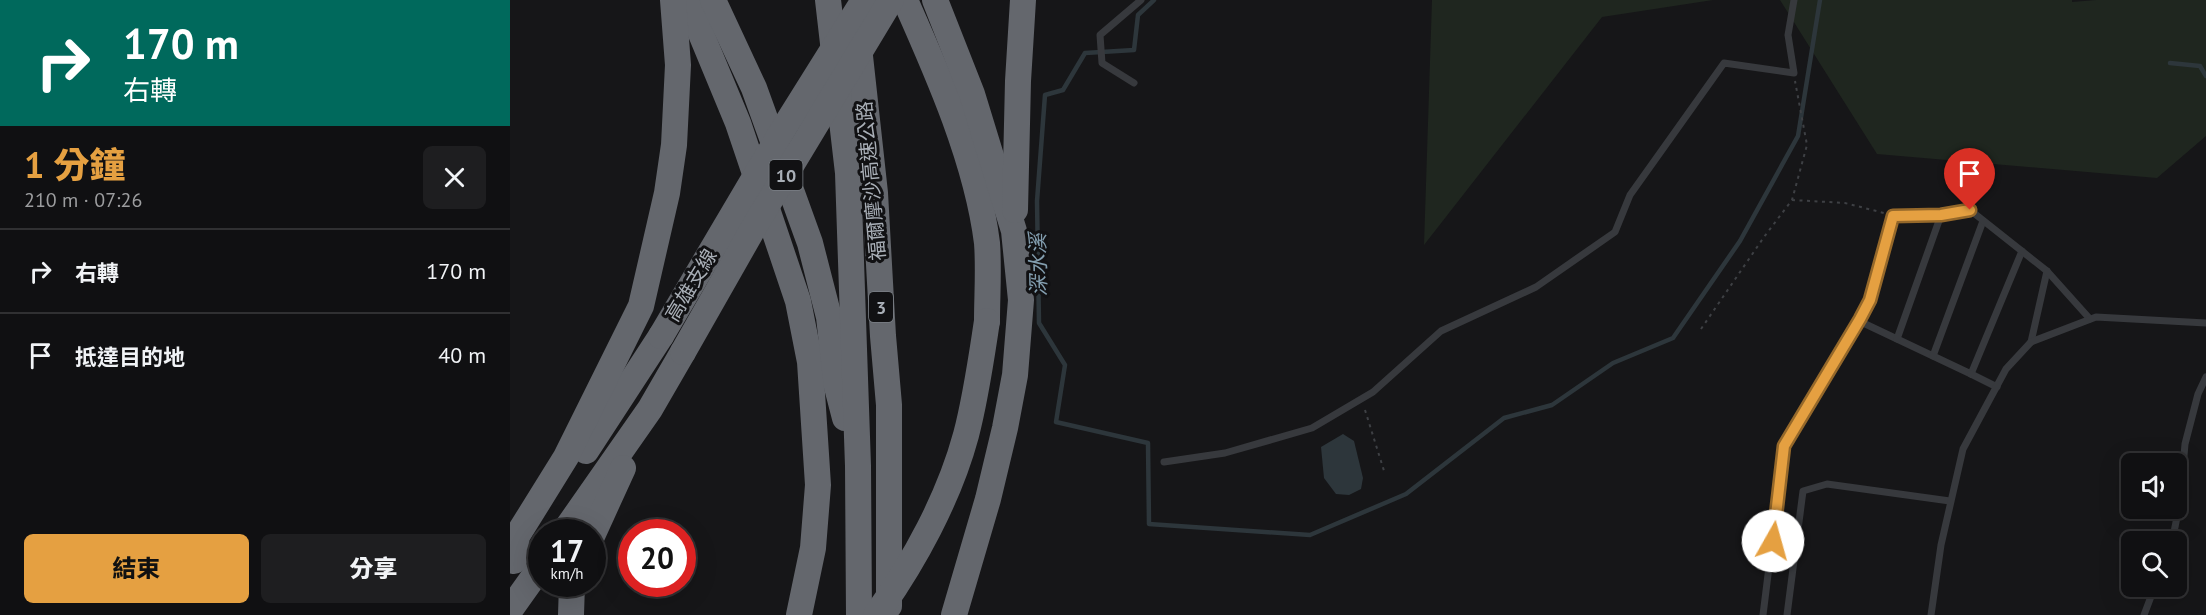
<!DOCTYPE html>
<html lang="zh-TW">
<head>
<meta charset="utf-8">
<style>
  :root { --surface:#101012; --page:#1e1e20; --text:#f1f3f6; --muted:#9c9d9f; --line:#303032; --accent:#e5a041 }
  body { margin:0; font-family:"PT Sans","Noto Sans TC",sans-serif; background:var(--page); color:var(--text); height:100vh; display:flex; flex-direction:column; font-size:22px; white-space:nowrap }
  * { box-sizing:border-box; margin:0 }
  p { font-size:20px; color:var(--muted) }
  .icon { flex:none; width:33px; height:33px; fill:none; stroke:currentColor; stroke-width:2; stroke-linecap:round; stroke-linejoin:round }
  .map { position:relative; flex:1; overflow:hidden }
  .side { display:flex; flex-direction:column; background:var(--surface); width:510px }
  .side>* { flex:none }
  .top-card { background:#00695c; color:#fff; overflow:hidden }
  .buttons { position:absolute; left:1611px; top:453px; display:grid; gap:12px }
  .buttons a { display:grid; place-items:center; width:66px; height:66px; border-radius:9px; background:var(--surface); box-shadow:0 6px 24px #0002,0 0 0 2px var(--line); font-size:30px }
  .speed { position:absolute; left:18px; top:519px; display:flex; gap:12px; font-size:30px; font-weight:700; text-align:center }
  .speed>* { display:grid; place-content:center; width:78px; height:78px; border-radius:50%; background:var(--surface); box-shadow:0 6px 24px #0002,0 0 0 2px var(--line); line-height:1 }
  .speed small { font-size:15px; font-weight:400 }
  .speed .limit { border:9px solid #d22; background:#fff; color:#111 }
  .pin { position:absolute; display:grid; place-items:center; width:51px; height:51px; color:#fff; margin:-62px -26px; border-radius:50% 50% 50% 0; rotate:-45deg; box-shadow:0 0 6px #0007 }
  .pin .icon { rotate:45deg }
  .me { position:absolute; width:66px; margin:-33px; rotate:7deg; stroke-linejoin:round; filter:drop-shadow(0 0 4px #0008) }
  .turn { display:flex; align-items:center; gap:21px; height:126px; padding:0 24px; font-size:27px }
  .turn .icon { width:78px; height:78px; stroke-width:2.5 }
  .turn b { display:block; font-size:42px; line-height:51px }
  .round { display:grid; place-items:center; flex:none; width:63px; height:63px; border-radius:9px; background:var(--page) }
  .head { display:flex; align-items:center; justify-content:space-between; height:102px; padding:0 24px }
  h1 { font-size:36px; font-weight:800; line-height:45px; color:var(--accent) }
  .action { display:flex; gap:12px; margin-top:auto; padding:12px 24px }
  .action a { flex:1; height:69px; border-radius:9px; background:var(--accent); color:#111; font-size:24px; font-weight:800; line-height:69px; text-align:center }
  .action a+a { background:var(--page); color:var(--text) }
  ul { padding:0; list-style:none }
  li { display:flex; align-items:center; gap:18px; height:84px; padding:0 24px; border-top:2px solid var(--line) }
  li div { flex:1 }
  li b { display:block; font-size:22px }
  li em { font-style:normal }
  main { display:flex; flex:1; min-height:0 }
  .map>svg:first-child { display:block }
  .green { fill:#1f261f }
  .water { fill:#2d363b }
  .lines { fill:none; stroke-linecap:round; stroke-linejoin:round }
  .stream { stroke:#2d363b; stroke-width:4.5 }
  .path { stroke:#3e4044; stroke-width:2; stroke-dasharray:3 4.5; stroke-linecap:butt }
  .lane { stroke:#37393d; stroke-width:7 }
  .highway { stroke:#64676d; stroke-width:26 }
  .highway-bridge { stroke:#64676d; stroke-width:26 }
  .route-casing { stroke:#95682a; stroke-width:15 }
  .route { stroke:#e5a041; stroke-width:10 }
  .labels { text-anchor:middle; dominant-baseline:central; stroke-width:6; stroke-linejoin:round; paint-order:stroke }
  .shield { fill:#111113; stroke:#7b8086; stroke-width:1.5 }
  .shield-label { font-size:18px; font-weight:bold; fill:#a9afb7 }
  .street-label { font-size:20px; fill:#a9afb7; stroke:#111113 }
  .water-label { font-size:21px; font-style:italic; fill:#839eaf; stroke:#111113 }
</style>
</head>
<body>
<main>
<section class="side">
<div class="top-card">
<div class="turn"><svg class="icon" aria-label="right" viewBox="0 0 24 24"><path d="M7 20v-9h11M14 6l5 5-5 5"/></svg><div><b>170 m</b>右轉</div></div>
</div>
<div class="head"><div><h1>1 分鐘</h1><p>210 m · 07:26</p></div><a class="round"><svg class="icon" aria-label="close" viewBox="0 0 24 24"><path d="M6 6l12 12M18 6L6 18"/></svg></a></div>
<ul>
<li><svg class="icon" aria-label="right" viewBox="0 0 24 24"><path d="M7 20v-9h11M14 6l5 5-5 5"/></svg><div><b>右轉</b></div><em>170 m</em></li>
<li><svg class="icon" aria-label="arrive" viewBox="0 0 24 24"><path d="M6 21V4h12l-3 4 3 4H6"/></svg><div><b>抵達目的地</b></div><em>40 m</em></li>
</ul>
<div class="action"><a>結束</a><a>分享</a></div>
</section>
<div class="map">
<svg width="1696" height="615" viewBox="0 0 1696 615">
  <rect width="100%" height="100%" fill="#161618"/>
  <g class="green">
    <polygon points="922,0 1203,0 1092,17 914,245"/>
    <polygon points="1270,0 1562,0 1562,2 1586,0 1696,0 1696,136 1647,178 1367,154"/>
  </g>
  <polygon class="water" points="833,434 844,441 853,478 851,489 839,495 826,494 814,478 811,447"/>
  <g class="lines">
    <g class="stream">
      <polyline points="644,0 628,15 624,50 575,53 553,90 535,95 527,201 529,323 555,365 546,422 638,443 639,524 800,535 896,494 994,418 1042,405 1103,363 1163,338 1230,241 1288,136 1310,0"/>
      <polyline points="1660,63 1690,66 1696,76"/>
    </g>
    <g class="path">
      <polyline points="1282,200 1335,203 1374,213"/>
      <polyline points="1191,329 1254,237 1282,200 1297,145 1285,81"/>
      <polyline points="855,410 875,474"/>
    </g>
    <g class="lane">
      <polyline points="624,83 592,63 590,35 631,0"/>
      <polyline points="1349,321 1461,374 1512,251"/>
      <polyline points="1387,339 1431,215"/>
      <polyline points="1521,342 1537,271"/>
      <polyline points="1423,356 1473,221"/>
      <polyline points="1461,374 1487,387"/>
      <polyline points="654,462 715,453 802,428 863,392 931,331 1026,287 1105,232 1120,195 1214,63 1284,73 1278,35 1284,0"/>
      <polyline points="1662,542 1670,502 1675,444 1688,394 1696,377"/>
      <polyline points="1253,615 1274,446 1350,319 1360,300 1383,216 1431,215 1460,210 1537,271 1580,319"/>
      <polyline points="1277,615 1293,491 1317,484 1440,501"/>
      <polyline points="1421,615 1431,545 1453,449 1496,369 1521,342 1586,317 1696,323"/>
      <polyline points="1634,615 1645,586"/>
    </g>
    <g class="highway">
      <polyline points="177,0 228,123 288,301 300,362 308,485 303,548 289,615"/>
      <polyline points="203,0 244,88 300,243 319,317 327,387 335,418"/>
      <polyline points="318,0 338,173 348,466 349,615"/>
      <path d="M395 0C428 74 467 162 477 243 479 269 477 296 477 321"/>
      <polyline points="425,0 462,94 504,231 511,300 505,375 495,428 478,499 444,615"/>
      <polyline points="348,38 365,193 373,336 379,405 379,606"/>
      <polyline points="505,210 508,81 513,0"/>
      <polyline points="76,451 151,336"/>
      <polyline points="54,532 140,409 173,352"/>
      <polyline points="82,536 113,468"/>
      <polyline points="4,561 7,536 56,457 131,306 157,193 164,145 168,65 163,0"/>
      <polyline points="0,610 32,565"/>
      <polyline points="61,615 62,584"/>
    </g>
    <g class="highway-bridge">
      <polyline points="151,336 277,123 354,0"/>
      <polyline points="173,352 247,222 381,0"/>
      <path d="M366 615C404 562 439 498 456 435 466 397 471 360 477 321"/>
    </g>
  </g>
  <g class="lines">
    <g class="route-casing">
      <polyline id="route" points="1263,541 1274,446 1350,319 1360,300 1383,216 1431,215 1460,210"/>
    </g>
    <use href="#route" class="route"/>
  </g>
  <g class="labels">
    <g class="shield">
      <rect x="259.5" y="160" width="33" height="30" rx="4.5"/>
      <rect x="359" y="292" width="24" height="30" rx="4.5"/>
    </g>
    <g class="shield-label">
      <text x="276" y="175">10</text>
      <text x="371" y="307">3</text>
    </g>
    <g class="street-label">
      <text transform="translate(361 181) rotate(-95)">福爾摩沙高速公路</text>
      <text transform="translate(181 285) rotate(-59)">高雄支線</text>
    </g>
    <g class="water-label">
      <text transform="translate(528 265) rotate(-91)">深水溪</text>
    </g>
  </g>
</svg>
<div class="buttons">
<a><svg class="icon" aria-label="sound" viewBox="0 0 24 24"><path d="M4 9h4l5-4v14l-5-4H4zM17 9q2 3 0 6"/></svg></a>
<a><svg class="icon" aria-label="search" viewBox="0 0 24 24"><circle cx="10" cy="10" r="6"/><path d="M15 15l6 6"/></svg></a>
</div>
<div class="speed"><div>17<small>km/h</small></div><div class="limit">20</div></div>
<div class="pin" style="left:1460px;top:210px;background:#d93025"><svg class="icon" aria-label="arrive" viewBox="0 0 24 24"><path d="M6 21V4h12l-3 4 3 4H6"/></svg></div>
<svg class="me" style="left:1263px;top:541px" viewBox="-20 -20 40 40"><circle r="19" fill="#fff"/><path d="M0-13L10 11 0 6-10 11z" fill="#e5a041"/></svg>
</div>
</main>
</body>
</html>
